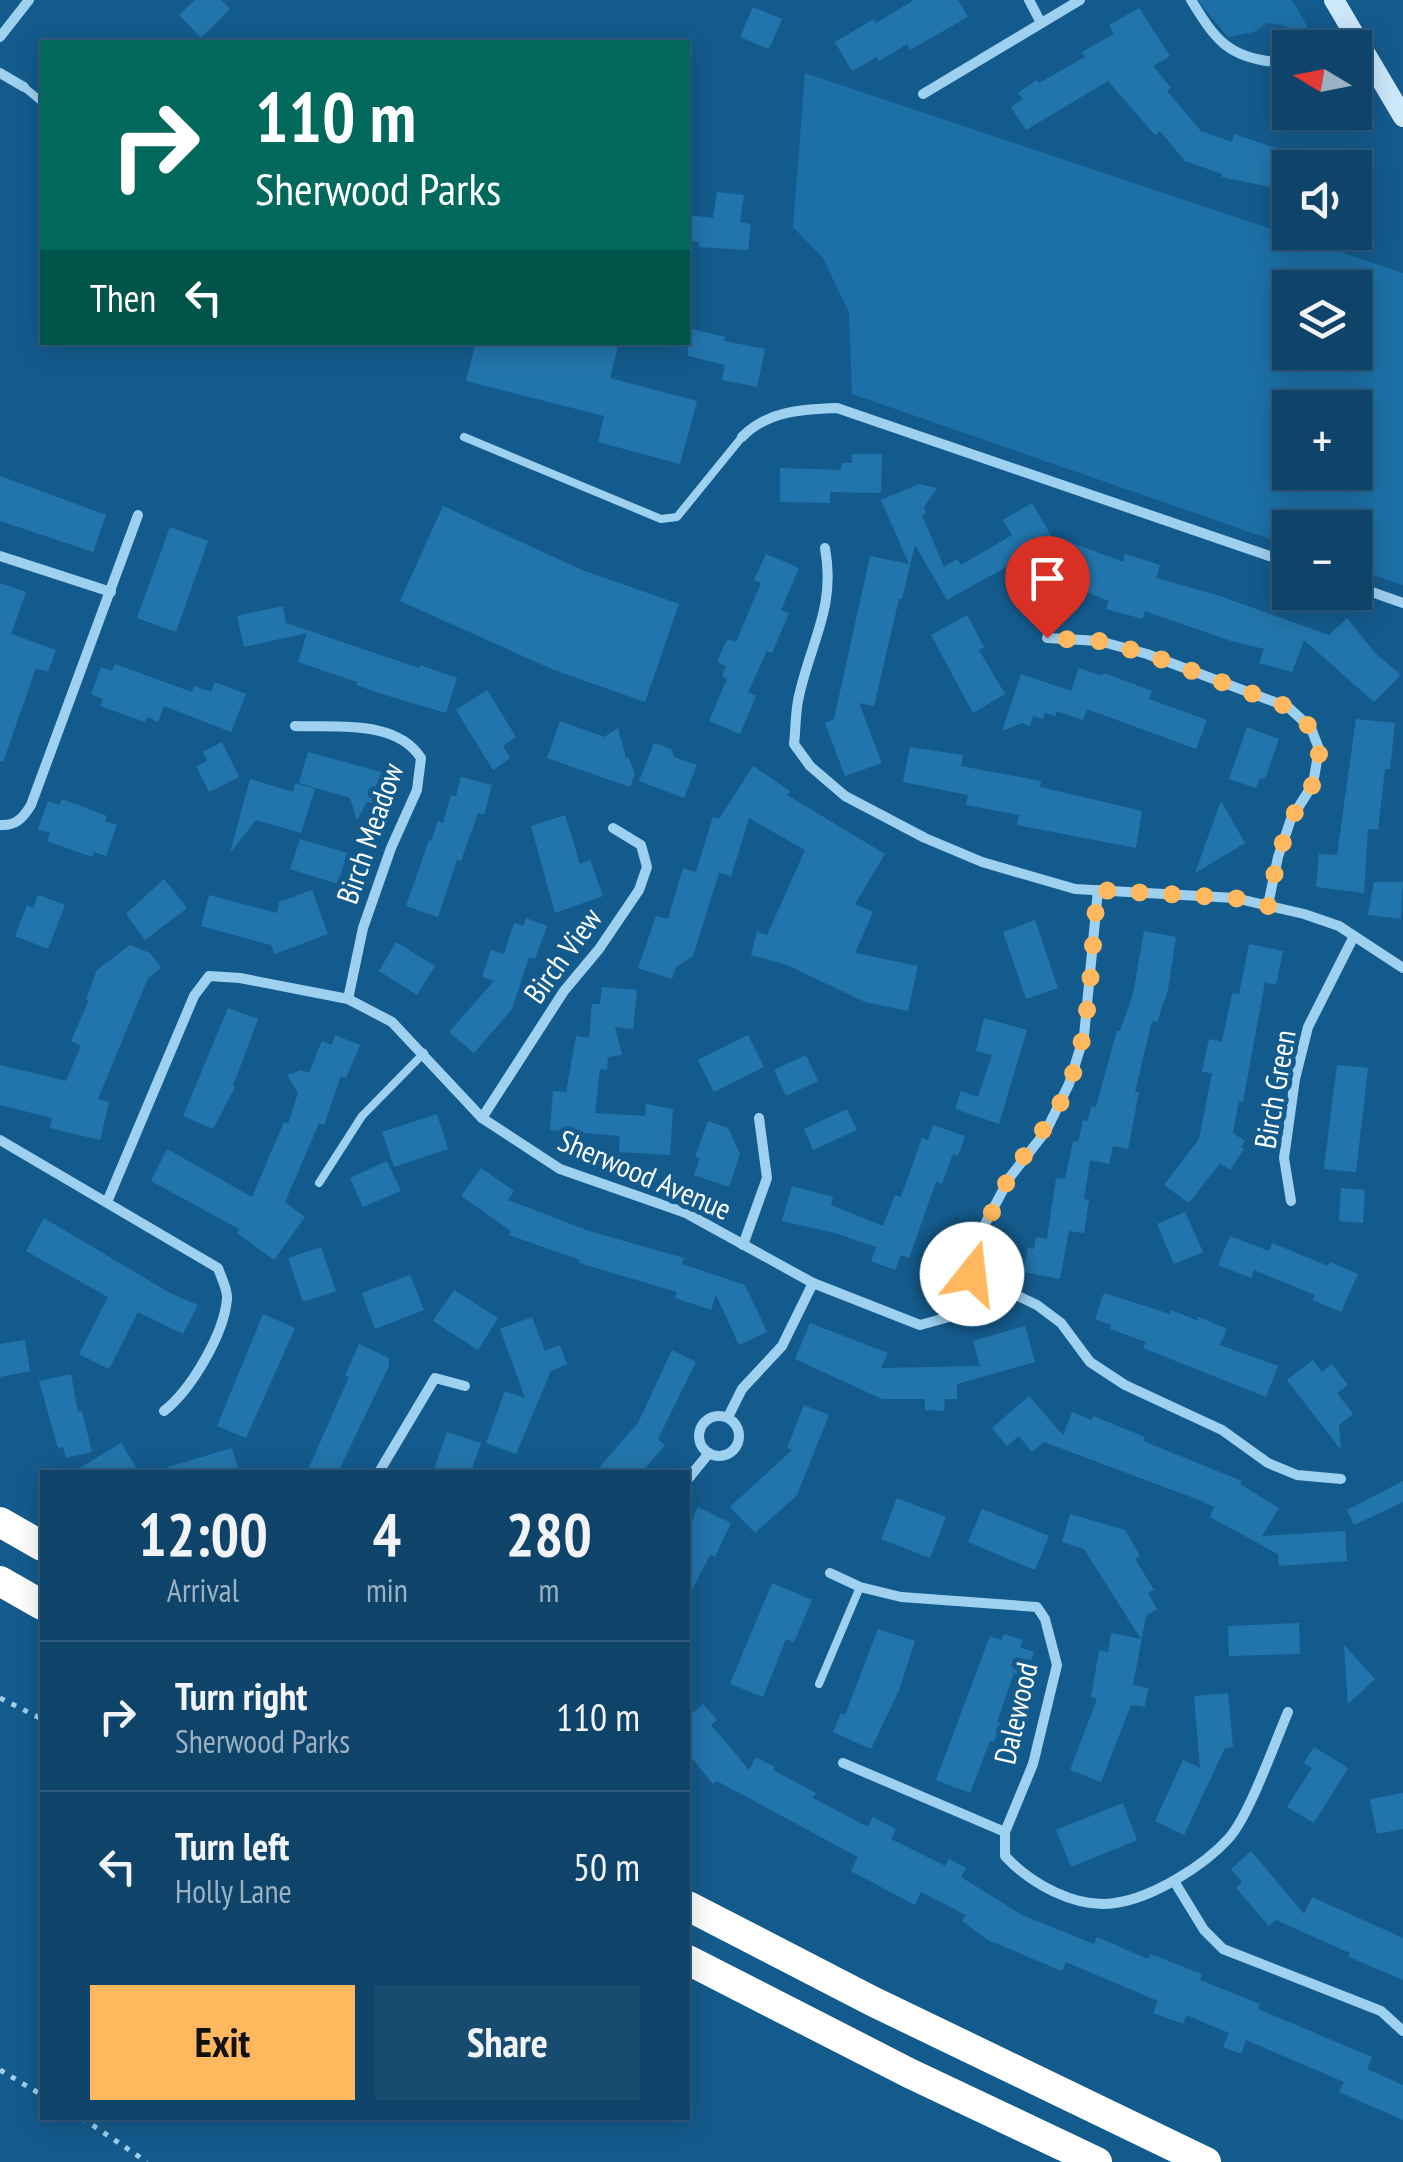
<!DOCTYPE html>
<html lang="en">
<head>
<meta charset="utf-8">
<style>
  :root { --surface:#0f446a; --page:#184b70; --text:#f1f3f6; --muted:#9bb0c1; --line:#2f5c7e; --accent:#ffb85d }
  body { margin:0; font-family:"PT Sans Narrow",sans-serif; background:var(--page); color:var(--text); height:100vh; display:flex; flex-direction:column; font-size:38px; white-space:nowrap }
  * { box-sizing:border-box; margin:0 }
  p { font-size:32px; color:var(--muted) }
  .icon { flex:none; width:55px; height:55px; fill:none; stroke:currentColor; stroke-width:2; stroke-linecap:round; stroke-linejoin:round }
  .map { position:relative; flex:1; overflow:hidden }
  .details { position:absolute; left:40px; top:1470px; width:650px; height:650px; display:flex; flex-direction:column; background:var(--surface); border-radius:0px; box-shadow:0 5px 25px #0003,0 0 0 2px var(--line) }
  .details>* { flex:none }
  .banner { position:absolute; left:40px; top:40px; width:650px; height:305px; border-radius:0px; box-shadow:0 5px 25px #0003,0 0 0 2px var(--line); background:#00695c; color:#fff; overflow:hidden }
  .needle { width:65px; rotate:280deg }
  .controls { position:absolute; left:1272px; top:30px; display:grid; gap:20px }
  .controls a { display:grid; place-items:center; width:100px; height:100px; border-radius:0px; background:var(--surface); box-shadow:0 5px 25px #0003,0 0 0 2px var(--line); font-size:50px }
  .pin { position:absolute; display:grid; place-items:center; width:85px; height:85px; color:#fff; margin:-102px -42px; border-radius:50% 50% 50% 0; rotate:-45deg; box-shadow:0 0 10px #0007 }
  .pin .icon { rotate:45deg }
  .me { position:absolute; width:110px; margin:-55px; rotate:16deg; stroke-linejoin:round; filter:drop-shadow(0 0 8px #0008) }
  .turn { display:flex; align-items:center; gap:35px; height:210px; padding:0 50px; font-size:45px }
  .turn .icon { width:130px; height:130px; stroke-width:2.5 }
  .turn b { display:block; font-size:70px; line-height:85px }
  .then { display:flex; align-items:center; height:95px; padding:0 50px; background:#0003; gap:20px; font-size:38px }
  .eta { display:flex; justify-content:space-evenly; align-items:center; height:170px; text-align:center }
  .eta b { font-size:60px; font-weight:800; line-height:70px }
  .button { display:flex; gap:20px; margin-top:auto; padding:20px 50px }
  .button a { flex:1; height:115px; border-radius:0px; background:var(--accent); color:#111; font-size:40px; font-weight:800; line-height:115px; text-align:center }
  .button a+a { background:var(--page); color:var(--text) }
  ul { padding:0; list-style:none }
  li { display:flex; align-items:center; gap:30px; height:150px; padding:0 50px; border-top:2px solid var(--line) }
  li div { flex:1 }
  li b { display:block; font-size:38px }
  li em { font-style:normal }
  .map>svg:first-child { display:block }
  .green { fill:#1c70a7; fill-rule:evenodd }
  .building { fill:#2275ac }
  .lines { fill:none; stroke-linecap:round; stroke-linejoin:round }
  .path { stroke:#9ed0f0; stroke-width:5; stroke-dasharray:5 8; stroke-linecap:butt }
  .lane { stroke:#9ed0f0; stroke-width:8 }
  .street { stroke:#9ed0f0; stroke-width:10 }
  .secondary { stroke:#cce8fb; stroke-width:20 }
  .highway { stroke:#fff; stroke-width:30 }
  .route { stroke:#ffb85d; stroke-width:18; stroke-dasharray:0 32.4 }
  .labels { text-anchor:middle; dominant-baseline:central; stroke-width:10; stroke-linejoin:round; paint-order:stroke }
  .street-label { font-size:30px; fill:#fff; stroke:#145b8d }
</style>
</head>
<body>
<div class="map">
<svg width="1403" height="2162" viewBox="0 0 1403 2162">
  <rect width="100%" height="100%" fill="#145b8d"/>
  <g class="green">
    <polygon points="1197,0 1292,0 1319,47 1296,47 1287,26 1267,23 1254,32 1228,37"/>
    <path d="M805 73 1403 273V585L1355 569V528H1290V546L852 394 849 313 823 258 793 227ZM1290 288H1355V352H1290ZM1290 408H1355V472H1290Z"/>
  </g>
  <g class="building">
    <polygon points="195,0 221,0 230,9 201,38 179,15"/>
    <polygon points="914,0 958,0 968,17 910,50 907,44 879,61 877,57 852,71 835,42 874,19 876,23"/>
    <polygon points="753,7 782,19 769,49 740,37"/>
    <polygon points="1139,8 1170,56 1153,66 1171,88 1167,91 1201,131 1232,142 1234,134 1276,148 1275,155 1290,159 1290,191 1221,177 1222,174 1185,161 1160,131 1155,135 1108,81 1026,130 1011,107 1023,99 1018,93 1037,80 1039,83 1085,57 1082,52 1114,34 1109,25"/>
    <polygon points="717,192 744,195 740,222 751,224 748,250 699,247 699,242 688,241 688,215 713,218"/>
    <polygon points="688,328 725,337 724,341 765,349 757,387 722,380 725,365 688,356"/>
    <polygon points="476,342 619,342 610,378 697,401 680,464 598,442 604,416 466,381"/>
    <polygon points="852,454 882,454 881,493 830,492 830,503 780,502 780,468 841,470 842,463 852,463"/>
    <polygon points="0,476 106,515 93,552 0,521"/>
    <polygon points="919,484 937,488 924,507 926,513 922,515 944,567 957,559 961,565 1012,535 1003,520 1032,503 1054,540 947,600 915,545 902,599 899,599 874,706 859,703 882,763 845,776 825,723 834,719 870,556 909,564 881,500"/>
    <polygon points="443,506 582,570 679,604 645,702 554,670 400,601"/>
    <polygon points="170,527 208,541 176,632 137,618"/>
    <polygon points="1070,542 1123,562 1125,554 1160,565 1156,578 1217,595 1329,635 1347,618 1375,653 1401,675 1374,702 1304,640 1292,672 1259,663 1264,649 1231,641 1145,611 1143,619 1106,609 1109,601 1059,581 1060,577 1057,575"/>
    <polygon points="766,554 799,568 781,610 789,613 772,653 767,651 748,692 756,696 740,734 709,721 727,679 722,676 726,666 717,662 726,642 729,639 736,642 761,583 754,580"/>
    <polygon points="0,583 26,592 11,634 56,650 48,672 36,668 3,762 0,761"/>
    <polygon points="283,606 286,623 419,668 420,665 457,678 446,713 385,695 356,685 357,682 298,662 307,633 244,647 237,616"/>
    <polygon points="967,615 984,647 979,650 1005,694 973,713 931,635"/>
    <polygon points="115,664 192,692 194,686 211,692 215,682 246,694 231,732 164,706 158,722 147,717 145,722 100,706 103,699 91,694 101,667 112,671"/>
    <polygon points="1079,668 1102,676 1104,673 1152,691 1149,699 1207,720 1196,749 1087,709 1083,720 1057,711 1055,716 1045,713 1043,719 1033,716 1030,726 1022,723 1002,731 1021,674 1071,691"/>
    <polygon points="487,690 516,737 503,746 510,758 493,770 456,710"/>
    <polygon points="1356,719 1395,723 1390,769 1385,769 1378,830 1368,829 1364,893 1316,887 1319,854 1337,855"/>
    <polygon points="560,721 604,737 618,728 626,758 628,757 635,774 630,787 547,758"/>
    <polygon points="1247,727 1279,739 1265,779 1260,778 1256,788 1229,779"/>
    <polygon points="222,742 239,777 209,792 196,766 207,761 203,752"/>
    <polygon points="654,743 671,749 674,757 697,765 684,798 639,781"/>
    <polygon points="910,747 963,755 961,766 1041,781 1040,787 1142,811 1136,848 1017,825 1019,815 966,805 968,795 903,782"/>
    <polygon points="308,752 396,776 387,807 367,802 357,820 350,798 299,783"/>
    <polygon points="753,766 790,791 787,795 885,854 855,904 873,912 855,953 918,966 908,1011 865,1002 787,965 751,955 757,932 767,935 805,850 749,818 731,876 719,873 693,956 676,967 672,979 638,968 656,916 668,919 683,868 696,872 713,817 719,819"/>
    <polygon points="461,777 492,785 484,815 478,813 461,861 457,860 438,917 406,906 429,840 431,841 438,821 443,823 451,795 456,796"/>
    <polygon points="250,779 293,792 295,783 315,789 301,833 256,820 230,853"/>
    <polygon points="62,799 107,816 105,821 117,825 106,856 94,852 92,857 47,841 50,833 38,829 48,801 59,805"/>
    <polygon points="1221,801 1245,843 1195,873"/>
    <polygon points="565,815 580,864 590,860 603,896 555,913 531,826"/>
    <polygon points="300,839 347,853 338,884 290,869"/>
    <polygon points="164,879 187,908 145,940 126,914"/>
    <polygon points="1374,882 1403,882 1401,919 1368,915"/>
    <polygon points="312,890 328,934 275,954 271,945 201,926 209,895 277,913 279,902"/>
    <polygon points="38,895 65,905 48,949 15,936 27,905 33,908"/>
    <polygon points="526,918 547,926 535,959 529,957 512,1009 474,1053 449,1032 494,981 482,977 491,950 504,954 514,923 523,926"/>
    <polygon points="1035,920 1058,988 1026,999 1003,932"/>
    <polygon points="1144,931 1176,937 1168,990 1157,1022 1152,1021 1135,1092 1139,1092 1128,1149 1113,1146 1109,1164 1090,1160 1084,1199 1089,1200 1084,1233 1069,1231 1060,1279 1023,1272 1028,1248 1034,1249 1036,1237 1047,1239 1056,1178 1065,1179 1073,1141 1078,1142 1083,1120 1088,1121 1091,1106 1096,1107 1117,1030 1120,1031 1133,994"/>
    <polygon points="396,942 435,966 417,995 379,971"/>
    <polygon points="1249,944 1283,951 1276,985 1265,982 1243,1102 1239,1101 1233,1133 1245,1141 1241,1147 1244,1149 1230,1170 1220,1163 1189,1203 1164,1185 1199,1139 1212,1073 1202,1072 1209,1039 1222,1042 1232,993 1239,994"/>
    <polygon points="130,945 150,953 161,968 148,978 98,1099 109,1102 100,1140 50,1128 52,1118 0,1105 0,1065 66,1081 81,1046 71,1041 89,1000 86,999 97,970"/>
    <polygon points="602,987 637,990 633,1029 615,1027 622,1055 608,1057 607,1070 600,1069 595,1113 645,1116 646,1104 673,1109 670,1155 619,1152 620,1136 550,1130 553,1091 566,1092 576,1036 589,1038 592,1004 600,1004"/>
    <polygon points="228,1008 258,1019 233,1086 235,1087 213,1129 183,1116"/>
    <polygon points="984,1018 1027,1030 999,1124 955,1109 961,1091 978,1097 992,1055 976,1051"/>
    <polygon points="335,1035 360,1045 346,1078 341,1076 324,1125 319,1123 285,1202 305,1217 274,1260 237,1233 239,1229 151,1181 167,1149 252,1197 284,1122 288,1124 298,1093 287,1075 301,1070 309,1073 322,1041 332,1045"/>
    <polygon points="748,1035 764,1067 714,1092 698,1060"/>
    <polygon points="806,1055 818,1081 786,1096 774,1070"/>
    <polygon points="1337,1065 1368,1068 1356,1172 1324,1169"/>
    <polygon points="847,1109 857,1130 813,1150 804,1129"/>
    <polygon points="437,1114 448,1149 394,1167 382,1132"/>
    <polygon points="708,1121 728,1128 740,1154 729,1187 694,1175 700,1158 695,1157"/>
    <polygon points="933,1125 965,1136 958,1156 953,1154 942,1184 936,1182 909,1258 901,1255 895,1270 871,1261 876,1247 835,1233 782,1221 792,1186 833,1197 831,1205 883,1226 895,1195 901,1197 922,1138 928,1140"/>
    <polygon points="387,1161 401,1191 363,1207 350,1178"/>
    <polygon points="481,1168 514,1191 508,1200 589,1231 684,1258 682,1264 745,1285 767,1332 739,1345 716,1295 711,1310 675,1298 677,1292 579,1263 580,1260 509,1235 511,1231 461,1196"/>
    <polygon points="1341,1188 1365,1190 1363,1223 1339,1221"/>
    <polygon points="1185,1212 1203,1252 1174,1264 1157,1224"/>
    <polygon points="44,1218 170,1293 198,1305 183,1334 138,1312 109,1369 79,1354 108,1297 26,1251"/>
    <polygon points="1230,1236 1269,1251 1272,1243 1328,1266 1330,1262 1358,1274 1341,1312 1313,1300 1315,1295 1254,1270 1251,1278 1218,1265"/>
    <polygon points="321,1247 336,1291 303,1302 288,1258"/>
    <polygon points="410,1275 424,1310 375,1329 362,1293"/>
    <polygon points="454,1290 498,1318 478,1350 433,1321"/>
    <polygon points="1104,1293 1170,1314 1171,1310 1199,1321 1196,1316 1227,1329 1220,1345 1278,1366 1266,1397 1143,1348 1146,1342 1110,1329 1111,1325 1095,1319"/>
    <polygon points="263,1314 295,1328 246,1438 217,1426"/>
    <polygon points="532,1317 545,1351 560,1345 567,1364 551,1371 516,1454 486,1443 505,1391 525,1398 500,1329"/>
    <polygon points="810,1323 888,1353 881,1368 980,1366 973,1341 1025,1326 1035,1362 957,1384 957,1399 945,1399 944,1411 925,1410 925,1399 882,1399 795,1359"/>
    <polygon points="25,1340 30,1371 0,1377 0,1344"/>
    <polygon points="359,1344 389,1358 389,1366 338,1472 307,1472 349,1377 345,1376"/>
    <polygon points="672,1350 696,1362 658,1439 665,1445 642,1472 595,1472 638,1423"/>
    <polygon points="1313,1360 1322,1372 1332,1364 1348,1385 1337,1393 1353,1414 1339,1425 1341,1450 1287,1380"/>
    <polygon points="71,1374 78,1412 82,1411 92,1452 66,1458 63,1447 58,1448 39,1381"/>
    <polygon points="1029,1396 1063,1435 1072,1412 1092,1420 1093,1416 1145,1437 1143,1441 1242,1481 1240,1484 1279,1508 1262,1536 1345,1531 1347,1561 1279,1566 1278,1554 1210,1517 1214,1507 1199,1500 1044,1442 1032,1452 1019,1436 1007,1446 992,1428"/>
    <polygon points="804,1405 829,1415 797,1495 755,1533 730,1507 792,1450 787,1448"/>
    <polygon points="447,1432 481,1443 471,1472 433,1472"/>
    <polygon points="121,1443 139,1472 73,1472"/>
    <polygon points="232,1448 239,1472 169,1472 168,1467"/>
    <polygon points="1403,1481 1403,1502 1354,1525 1347,1510"/>
    <polygon points="897,1498 946,1517 930,1558 881,1539"/>
    <polygon points="698,1507 731,1523 715,1557 710,1555 688,1597 688,1530"/>
    <polygon points="982,1509 1049,1536 1035,1570 968,1542"/>
    <polygon points="1070,1514 1125,1530 1140,1556 1135,1559 1154,1590 1148,1593 1157,1609 1146,1616 1133,1685 1148,1688 1145,1707 1131,1705 1101,1782 1070,1770 1097,1699 1091,1697 1099,1650 1108,1652 1111,1633 1141,1639 1084,1549 1062,1542"/>
    <polygon points="772,1583 812,1600 794,1642 786,1639 763,1697 730,1684"/>
    <polygon points="1299,1623 1300,1654 1229,1656 1228,1626"/>
    <polygon points="878,1629 915,1641 899,1690 871,1749 833,1732 841,1713 845,1715"/>
    <polygon points="1004,1634 1023,1640 1020,1647 1034,1652 1025,1677 1014,1673 997,1722 1001,1724 994,1742 990,1741 970,1793 936,1780 990,1636 1001,1640"/>
    <polygon points="1344,1645 1375,1679 1348,1704"/>
    <polygon points="1228,1693 1233,1747 1225,1748 1184,1835 1155,1821 1183,1760 1200,1768 1194,1696"/>
    <polygon points="703,1704 717,1720 711,1725 749,1770 756,1757 775,1767 773,1770 816,1793 813,1798 868,1827 873,1817 896,1829 891,1839 945,1866 949,1859 966,1868 961,1877 1022,1915 1094,1944 1097,1937 1148,1959 1150,1954 1202,1974 1200,1980 1260,2004 1258,2009 1372,2057 1367,2069 1403,2085 1403,2120 1339,2092 1344,2082 1246,2040 1241,2054 1223,2047 1229,2033 1186,2015 1183,2024 1153,2013 1158,2001 1066,1962 1062,1971 988,1940 962,1921 966,1915 921,1892 915,1905 851,1871 858,1857 717,1781 713,1784 688,1753 688,1717"/>
    <polygon points="1314,1747 1348,1768 1314,1823 1287,1807 1312,1768 1304,1763"/>
    <polygon points="1403,1793 1403,1829 1377,1834 1370,1799"/>
    <polygon points="1123,1803 1137,1840 1071,1867 1056,1830"/>
    <polygon points="1251,1851 1304,1914 1312,1897 1403,1938 1403,1980 1349,1957 1350,1953 1276,1920 1269,1926 1236,1888 1242,1882 1231,1869"/>
  </g>
  <g class="lines">
    <g class="path">
      <polyline points="0,1698 42,1719"/>
      <polyline points="0,2070 42,2095"/>
      <polyline points="82,2118 147,2162"/>
    </g>
    <g class="lane">
      <polyline points="24,87 42,102"/>
      <polyline points="464,437 661,519 677,517 742,437"/>
      <polyline points="319,1183 362,1116 424,1053"/>
      <polyline points="819,1684 860,1587"/>
    </g>
    <g class="street">
      <polyline points="1029,0 1041,23"/>
      <path d="M1191 0C1215 39 1228 58 1276 62"/>
      <polyline points="0,37 29,0"/>
      <polyline points="0,73 24,87"/>
      <polyline points="923,94 1080,0"/>
      <path d="M742 437C767 411 803 409 837 408L1290 563"/>
      <path d="M825 548C836 607 811 641 799 696 795 712 796 729 794 744L810 766 845 796 925 838 982 862 1075 889 1235 898 1304 914 1339 926 1403 968"/>
      <polyline points="0,556 111,592"/>
      <polyline points="1355,586 1403,603"/>
      <polyline points="1047,638 1099,641 1147,654 1288,707 1311,728 1319,749 1313,784 1291,819 1278,857 1268,905"/>
      <path d="M295 726C336 728 396 719 421 758L417 790 391 848 363 928 348 999"/>
      <path d="M0 825C16 826 23 818 31 805L138 515"/>
      <polyline points="482,1118 564,991 599,949 639,890 647,867 641,845 613,828"/>
      <path d="M0 1140 218 1268C221 1277 228 1290 227 1299 224 1334 191 1390 164 1411"/>
      <polyline points="1291,1201 1284,1158 1295,1079 1308,1027 1354,936"/>
      <polyline points="107,1202 194,996 209,976 240,978 348,999 392,1022 482,1118 560,1169 686,1213 813,1283 920,1325 949,1317 963,1297 986,1222 1010,1177 1046,1131 1069,1084 1084,1036 1098,890"/>
      <polyline points="743,1245 767,1178 759,1118"/>
      <polyline points="972,1274 1037,1305 1061,1323 1090,1362 1125,1385 1222,1430 1268,1463 1297,1475 1341,1479"/>
      <circle cx="719" cy="1436" r="20"/>
      <polyline points="728,1417 742,1389 782,1346 813,1283"/>
      <polyline points="379,1472 435,1378 465,1386"/>
      <polyline points="688,1479 709,1453"/>
      <path d="M830 1573 860 1587 901 1597 1037 1607 1045 1619 1057 1665 1033 1764 1005 1832V1856C1031 1884 1076 1909 1115 1903 1152 1898 1204 1866 1229 1838 1249 1816 1275 1742 1288 1712"/>
      <polyline points="843,1763 1005,1832"/>
      <polyline points="1174,1881 1204,1930 1223,1949 1381,2011 1403,2031"/>
    </g>
    <polyline class="secondary" points="1334,0 1403,117"/>
    <g class="highway">
      <polyline points="0,1522 42,1546"/>
      <polyline points="0,1581 42,1605"/>
      <polyline points="688,1906 872,2001 1206,2162"/>
      <polyline points="688,1960 909,2073 1097,2162"/>
    </g>
  </g>
  <g class="lines">
    <path class="route" d="M972 1274C980 1240 991 1210 1008 1180 1028 1146 1056 1120 1070 1082 1093 1021 1090 954 1098 890L1235 898 1268 906 1278 857 1291 819 1313 784 1320 749 1311 728 1288 707 1147 654 1099 641 1047 638"/>
  </g>
  <g class="labels">
    <g class="street-label">
      <text transform="translate(369 833) rotate(-71)">Birch Meadow</text>
      <text transform="translate(562 955) rotate(-54)">Birch View</text>
      <text transform="translate(1274 1089) rotate(-80)">Birch Green</text>
      <text transform="translate(645 1174) rotate(23)">Sherwood Avenue</text>
      <text transform="translate(1015 1713) rotate(-77)">Dalewood</text>
    </g>
  </g>
</svg>
<div class="controls">
<a><svg class="needle" viewBox="-14 -14 28 28"><path d="M0-13l5 13h-10z" fill="#e53935"/><path d="M0 13l5-13h-10z" fill="#9bb0c1"/></svg></a>
<a><svg class="icon" aria-label="sound" viewBox="0 0 24 24"><path d="M4 9h4l5-4v14l-5-4H4zM17 9q2 3 0 6"/></svg></a>
<a><svg class="icon" aria-label="layers" viewBox="0 0 24 24"><path d="M12 4l9 5-9 5-9-5zM3 14l9 5 9-5"/></svg></a>
<a>+</a>
<a>−</a>
</div>
<div class="pin" style="left:1047px;top:638px;background:#d93025"><svg class="icon" aria-label="arrive" viewBox="0 0 24 24"><path d="M6 21V4h12l-3 4 3 4H6"/></svg></div>
<svg class="me" style="left:972px;top:1274px" viewBox="-20 -20 40 40"><circle r="19" fill="#fff"/><path d="M0-13L10 11 0 6-10 11z" fill="#ffb85d"/></svg>
<div class="banner">
<div class="turn"><svg class="icon" aria-label="right" viewBox="0 0 24 24"><path d="M7 20v-9h11M14 6l5 5-5 5"/></svg><div><b>110 m</b>Sherwood Parks</div></div>
<div class="then">Then<svg class="icon" aria-label="left" viewBox="0 0 24 24"><path d="M17 20v-9H6M10 6l-5 5 5 5"/></svg></div>
</div>
<section class="details">
<div class="eta">
<div><b>12:00</b><p>Arrival</p></div>
<div><b>4</b><p>min</p></div>
<div><b>280</b><p>m</p></div>
</div>
<ul>
<li><svg class="icon" aria-label="right" viewBox="0 0 24 24"><path d="M7 20v-9h11M14 6l5 5-5 5"/></svg><div><b>Turn right</b><p>Sherwood Parks</p></div><em>110 m</em></li>
<li><svg class="icon" aria-label="left" viewBox="0 0 24 24"><path d="M17 20v-9H6M10 6l-5 5 5 5"/></svg><div><b>Turn left</b><p>Holly Lane</p></div><em>50 m</em></li>
</ul>
<div class="button"><a>Exit</a><a>Share</a></div>
</section>
</div>
</body>
</html>
